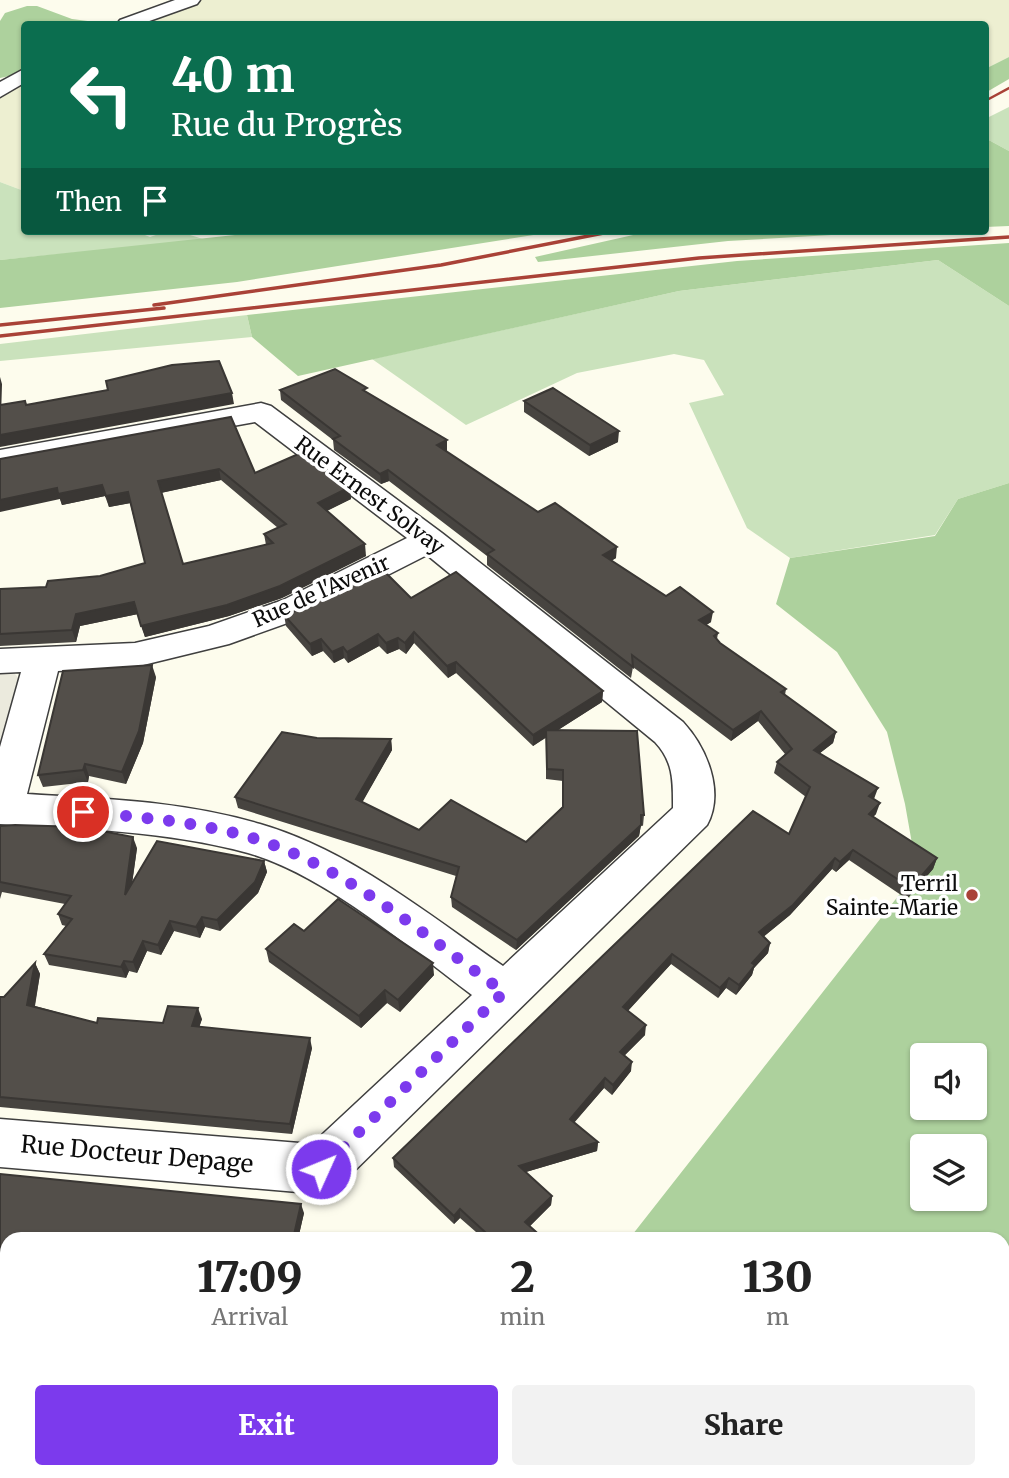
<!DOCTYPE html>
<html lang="en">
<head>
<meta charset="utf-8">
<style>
  :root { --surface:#fff; --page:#f2f2f2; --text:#222; --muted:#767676; --accent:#7c3aed }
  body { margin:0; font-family:Merriweather,serif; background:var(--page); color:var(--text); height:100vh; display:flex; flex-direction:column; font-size:26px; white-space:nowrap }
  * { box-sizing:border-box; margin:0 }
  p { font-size:23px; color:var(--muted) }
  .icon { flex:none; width:38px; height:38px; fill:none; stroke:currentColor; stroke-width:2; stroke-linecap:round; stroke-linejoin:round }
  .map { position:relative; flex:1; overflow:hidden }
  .side { position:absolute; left:0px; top:1232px; width:1010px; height:247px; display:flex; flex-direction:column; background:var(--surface); border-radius:21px 21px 0 0; box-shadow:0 2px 5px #0004 }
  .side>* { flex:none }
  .banner { position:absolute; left:21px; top:21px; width:968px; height:214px; border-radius:7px; box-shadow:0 2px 5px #0004; background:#0b6e4f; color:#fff; overflow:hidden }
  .controls { position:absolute; left:910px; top:1043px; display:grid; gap:14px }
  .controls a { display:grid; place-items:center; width:77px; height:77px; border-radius:7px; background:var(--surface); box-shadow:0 2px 5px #0004; font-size:35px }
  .pin { position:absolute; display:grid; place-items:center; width:60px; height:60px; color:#fff; margin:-30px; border:4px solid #fff; border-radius:50%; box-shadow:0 2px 7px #0007 }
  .me { position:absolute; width:77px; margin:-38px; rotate:46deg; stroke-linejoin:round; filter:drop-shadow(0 0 5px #0008) }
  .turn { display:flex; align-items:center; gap:24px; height:147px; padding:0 35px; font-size:32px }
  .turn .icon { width:91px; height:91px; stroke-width:2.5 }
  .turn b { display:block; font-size:49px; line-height:60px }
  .then { display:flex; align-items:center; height:66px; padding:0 35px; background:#0003; gap:14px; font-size:26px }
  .eta { display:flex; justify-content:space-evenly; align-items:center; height:119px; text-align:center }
  .eta b { font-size:42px; font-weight:800; line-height:49px }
  .cta { display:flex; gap:14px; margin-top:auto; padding:14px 35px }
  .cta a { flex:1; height:80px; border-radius:7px; background:var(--accent); color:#fff; font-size:28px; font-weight:800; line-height:80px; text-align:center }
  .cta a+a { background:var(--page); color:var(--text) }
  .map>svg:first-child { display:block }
  .farmland { fill:#edefd1 }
  .green { fill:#cae2bc }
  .forest { fill:#add19d; fill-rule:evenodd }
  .plaza { fill:#ebeadd }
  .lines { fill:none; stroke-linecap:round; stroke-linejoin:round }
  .minor-casing { stroke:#3f3f3f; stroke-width:3 }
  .minor { fill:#fff; fill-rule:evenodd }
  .rail-far1 { stroke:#a94237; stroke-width:2.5 }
  .rail { stroke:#a94237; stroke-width:3.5 }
  .wall { fill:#474440; fill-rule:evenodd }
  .shaded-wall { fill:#3a3734 }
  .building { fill:#534f4a; stroke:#3a3734; stroke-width:2; fill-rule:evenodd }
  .route { stroke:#7c3aed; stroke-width:12; stroke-dasharray:0 21.6 }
  .poi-dot { fill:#a94237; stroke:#fff; stroke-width:2.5 }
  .labels { text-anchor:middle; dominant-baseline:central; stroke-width:7; stroke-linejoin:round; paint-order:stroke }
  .street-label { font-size:21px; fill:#0c0c0c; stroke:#fff }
  .poi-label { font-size:21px; fill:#0c0c0c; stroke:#fff; text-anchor:end }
  .near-street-label { font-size:24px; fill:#0c0c0c; stroke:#fff }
</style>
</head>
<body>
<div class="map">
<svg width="1009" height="1478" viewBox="0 0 1009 1478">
  <rect width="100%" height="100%" fill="#fdfced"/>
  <g class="farmland">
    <polygon points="191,0 1009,0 1009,57 985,69 985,24 126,24"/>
    <polygon points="24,75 24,191 0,182 0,91"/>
  </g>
  <g class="green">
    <polygon points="1009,107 1009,151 985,138 985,119"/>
    <path d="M0 182 24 191V231H135L150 237C171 228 185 233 206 240L0 260Z"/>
    <polygon points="938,260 1009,306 1009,483 958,499 935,535 790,558 747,528 689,403 724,395 704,360 674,354 577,373 466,425 372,359 679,291"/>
    <polygon points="247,315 252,337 0,361 0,344"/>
  </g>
  <g class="forest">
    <polygon points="27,6 37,6 72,19 111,24 24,24 24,73 0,78 0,21 5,13"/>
    <polygon points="1009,57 1009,79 985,93 985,69"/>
    <polygon points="985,138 1009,151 1009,226 985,227"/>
    <polygon points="272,231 559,231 237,282 0,308 0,260"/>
    <polygon points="651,231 901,231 728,241 538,262 535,257"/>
    <polygon points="1009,243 1009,306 938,260 679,291 298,376 252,337 247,315 737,261"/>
    <path d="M1009 483V1478H0V1380L7 1381V1472H1003V1239H629L917 872 905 804 887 732 837 652 776 604 790 558 935 536 958 499ZM922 1055H975V1108H922ZM922 1146H975V1199H922Z"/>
  </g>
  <polygon class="plaza" points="0,673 15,674 21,681 0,764"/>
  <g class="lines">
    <g class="minor-casing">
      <g id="minor">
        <polygon points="175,0 200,0 197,4 141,24 117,24 120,20"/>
        <polygon points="24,69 24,83 0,97 0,82"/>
        <path d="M261 403 271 406 442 533 683 722C707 748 725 792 707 825L339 1186 321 1194 0 1167V1119L312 1144 472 995C408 947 325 875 248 853 167 831 83 829 0 824V747L21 672 0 673V649L135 643 209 626 283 600 407 538 255 422 0 468V450ZM427 555 655 742C674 762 673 782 673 808L503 966C426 913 350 850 260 824 184 801 105 799 27 794L58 671 135 667 229 644 307 616Z"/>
      </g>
    </g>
    <use href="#minor" class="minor"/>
    <polyline class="rail-far1" points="985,101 1009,88"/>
    <g class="rail">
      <polyline points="154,305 441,265 614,231"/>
      <polyline points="0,325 164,308"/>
      <polyline points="0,336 699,258 1009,237"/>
    </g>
  </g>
  <g class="wall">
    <polygon points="280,390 367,393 447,451 446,452 538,512 616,558 611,561 666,596 711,622 706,625 718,633 717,639 720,643 786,689 785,695 836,732 833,743 820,753 874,799 876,814 873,817 937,858 933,869 907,899 849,860 836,872 832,869 790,915 763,937 770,943 768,953 754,968 752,975 736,995 726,988 718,998 671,964 628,1011 645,1035 624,1056 631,1071 612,1095 604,1088 574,1123 598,1142 597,1151 526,1172 552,1196 551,1205 530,1226 544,1239 484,1239 460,1218 454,1224 394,1167 393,1158 789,834 806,797 774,773 777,762 785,754 758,721 731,741 633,667 631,678 487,565 487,556 389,481 381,484 334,450 333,440 281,400"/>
    <polygon points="524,401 618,442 589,456 524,412"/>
    <path d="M231 417 255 473 350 487 351 499 327 511 366 556 282 598 229 616 145 637 138 614 80 626 76 642 0 646V589L46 587 100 576 145 563 130 503 109 507 105 496 62 505 60 499ZM221 480 278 528 264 534 266 545 183 564 161 493Z"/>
    <polygon points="411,598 603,691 602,702 558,730 644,815 643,826 641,825 639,836 516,950 452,907 451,897 456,876 238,808 235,797 317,738 391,739 392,750 362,802 419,830 526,842 562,807 563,781 546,779 546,737 533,746 456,673 448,678 414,643 406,654 399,649 387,654 379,646 348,663 344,658 334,663 323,651 312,656 286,626 284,615"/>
    <polygon points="156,677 143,743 126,784 89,776 88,782 43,787 38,775"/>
    <polygon points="0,826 137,848 132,883 264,861 267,872 258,893 220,931 205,927 200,938 174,931 161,955 147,951 137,973 129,971 126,978 49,965 44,954 66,926 62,925 58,914 65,904 2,892 0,899"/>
    <polygon points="304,931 434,975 400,1012 387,1003 361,1028 269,962 266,949"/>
    <polygon points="35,963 40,974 35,1006 97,1023 163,1023 202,1019 199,1027 312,1048 292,1134 0,1107 0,997 4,997"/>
    <polygon points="0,1174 304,1213 298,1239 7,1239 7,1291 0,1290"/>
    <polygon points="7,1334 7,1379 1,1378 0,1377 0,1353"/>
  </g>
  <g class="shaded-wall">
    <polygon points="0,377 2,384 1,417 0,413"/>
    <polygon points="232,393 234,404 0,447 0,435"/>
    <polygon points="619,431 618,442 589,456 590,445"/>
    <polygon points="447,440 447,451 437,456 437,445"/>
    <polygon points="219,469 221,480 160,493 158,481"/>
    <polygon points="388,470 389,481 381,484 380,474"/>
    <polygon points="102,485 105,496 62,505 60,499 0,512 0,500 57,488"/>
    <polygon points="350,487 351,499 320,514 318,503"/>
    <polygon points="128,492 131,503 109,507 106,496"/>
    <polygon points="365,544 366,556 282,598 229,616 145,637 141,626"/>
    <polygon points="617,547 616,558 602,566 603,555"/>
    <polygon points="134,602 138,614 80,626 76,642 72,630 76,614"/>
    <polygon points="713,612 711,622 697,631 699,620"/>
    <polygon points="414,632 414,643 406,654 405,643"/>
    <polygon points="378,634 379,646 348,663 347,652"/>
    <polygon points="398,638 399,649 387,654 386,643"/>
    <polygon points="321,639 323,651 312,656 310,644"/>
    <polygon points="343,647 344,658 334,663 332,652"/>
    <polygon points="456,662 456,673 448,678 447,666"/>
    <polygon points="152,665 156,677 143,743 126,784 122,772"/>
    <polygon points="603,691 602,702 533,746 533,735"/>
    <polygon points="761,711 758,721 731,741 733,730"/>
    <polygon points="836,732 833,743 811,760 814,750"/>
    <polygon points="391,739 392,750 358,810 356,799"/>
    <polygon points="85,764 89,776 88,782 83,770"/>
    <polygon points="878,788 874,799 869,796"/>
    <polygon points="880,803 876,814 865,824 869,814"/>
    <polygon points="641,825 639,836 516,950 517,940"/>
    <polygon points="133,837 137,848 129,906 125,895"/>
    <polygon points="853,850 849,860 836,872 840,862"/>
    <polygon points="835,858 832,869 790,915 756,943 759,932"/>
    <polygon points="937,858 933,869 907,899 911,888"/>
    <polygon points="264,861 267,872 258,893 220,931 217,920"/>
    <polygon points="202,917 205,927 200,938 196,927"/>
    <polygon points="170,921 174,931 161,955 158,945"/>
    <polygon points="143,941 147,951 137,973 133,962"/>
    <polygon points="770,943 768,953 754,968 752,975 736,995 739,985 752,963"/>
    <polygon points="672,954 671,964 622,1017 623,1007"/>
    <polygon points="124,961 129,971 126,978 121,967"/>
    <polygon points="35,963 40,974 33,1015 27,1005"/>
    <polygon points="433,963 434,975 400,1012 398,1000"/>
    <polygon points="729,978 726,988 718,998 720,988"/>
    <polygon points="385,990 387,1003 361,1028 359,1016"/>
    <polygon points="198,1008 202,1019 196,1037 192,1026"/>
    <polygon points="646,1025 645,1035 618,1062 620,1052"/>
    <polygon points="310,1038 312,1048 292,1134 290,1124"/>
    <polygon points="632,1062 631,1071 612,1095 613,1085"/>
    <polygon points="605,1078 604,1088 569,1128 570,1119"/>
    <polygon points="598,1142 597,1151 519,1174 519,1166"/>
    <polygon points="552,1196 551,1205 525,1231 525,1222"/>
    <polygon points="301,1204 304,1213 298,1239 293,1239"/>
    <polygon points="460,1209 460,1218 454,1224 454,1216"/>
  </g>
  <g class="building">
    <polygon points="219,361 232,393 0,435 0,405 25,401 26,405 108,390 106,381 172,365"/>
    <polygon points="335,369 367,388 363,390 447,440 437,445 538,512 555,503 617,547 603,555 666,596 680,587 713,612 699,620 718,633 714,636 720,643 786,689 781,692 836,732 814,750 878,788 869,796 880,803 869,814 937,858 911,888 853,850 840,862 835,858 793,905 759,932 770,943 752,963 755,965 739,985 729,978 720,988 672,954 623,1007 646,1025 620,1052 632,1062 613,1085 605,1078 570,1119 598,1142 519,1166 552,1196 525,1222 544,1239 490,1239 487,1234 460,1209 454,1216 393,1158 753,811 789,834 810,787 777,762 792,749 761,711 733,730 632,655 633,667 487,554 494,550 388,470 380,474 333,439 340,436 280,390"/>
    <polygon points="553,388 619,431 590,445 524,401"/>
    <path d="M231 417 255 473 303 452 350 487 318 503 365 544 280 586 227 605 141 626 134 602 76 614 72 630 0 634V589L46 587 48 581 100 576 145 563 128 492 106 496 102 485 58 494 57 488 0 500V459ZM219 469 286 524 264 534 273 543 183 564 158 481Z"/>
    <polygon points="382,569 411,598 456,572 603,691 533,735 456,662 447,666 414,632 405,643 398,638 386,643 378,634 347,652 343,647 332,652 321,639 310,644 284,615 306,607"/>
    <polygon points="152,665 139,731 122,772 85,764 83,770 38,775 63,671"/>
    <polygon points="546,730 637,731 644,815 641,815 641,825 517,940 451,897 459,867 235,797 282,732 317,738 391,739 356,799 419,830 451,800 526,842 563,807 563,770 547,769"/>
    <polygon points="15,825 81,827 133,837 125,895 157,841 264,861 255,882 217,920 202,917 196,927 170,921 158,945 143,941 133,962 124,961 121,967 44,954 72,919 58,914 71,896 0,882 0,826"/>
    <polygon points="338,899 433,963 398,1000 385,990 359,1016 266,949 294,924 304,931"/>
    <polygon points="35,963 27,1005 97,1023 98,1018 163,1023 168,1006 198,1008 192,1026 310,1038 290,1124 0,1097 0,997 4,997"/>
    <polygon points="0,1174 301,1204 293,1239 7,1239 7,1283 0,1282"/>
    <polygon points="7,1334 7,1372 0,1371 0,1353"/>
  </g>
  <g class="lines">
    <path class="route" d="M83 812C141 817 200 822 256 839 348 868 426 937 504 992L321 1169"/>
  </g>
  <circle class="poi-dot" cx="972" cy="895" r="7"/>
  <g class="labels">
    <g class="street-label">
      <text transform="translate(370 495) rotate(37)">Rue Ernest Solvay</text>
      <text transform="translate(321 591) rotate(-24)">Rue de l'Avenir</text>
    </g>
    <g class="poi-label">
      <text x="958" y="883">Terril<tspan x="958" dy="24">Sainte-Marie</tspan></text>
    </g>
    <g class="near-street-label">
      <text transform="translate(137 1154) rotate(5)">Rue Docteur Depage</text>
    </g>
  </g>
</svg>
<div class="controls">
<a><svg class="icon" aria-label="sound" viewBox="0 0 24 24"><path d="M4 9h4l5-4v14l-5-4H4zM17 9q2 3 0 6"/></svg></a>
<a><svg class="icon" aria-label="layers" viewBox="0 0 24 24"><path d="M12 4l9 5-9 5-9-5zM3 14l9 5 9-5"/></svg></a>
</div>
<div class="pin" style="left:83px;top:812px;background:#d93025"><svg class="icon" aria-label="arrive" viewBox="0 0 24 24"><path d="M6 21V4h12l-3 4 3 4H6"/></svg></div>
<svg class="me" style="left:321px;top:1169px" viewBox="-20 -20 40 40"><circle r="17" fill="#7c3aed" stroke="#fff" stroke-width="3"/><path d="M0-11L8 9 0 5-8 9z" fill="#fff"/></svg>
<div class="banner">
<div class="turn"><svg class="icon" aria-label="left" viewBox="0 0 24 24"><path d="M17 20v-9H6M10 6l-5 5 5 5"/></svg><div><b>40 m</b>Rue du Progrès</div></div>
<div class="then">Then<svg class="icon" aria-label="arrive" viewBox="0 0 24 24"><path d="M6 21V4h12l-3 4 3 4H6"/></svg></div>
</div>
<section class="side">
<div class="eta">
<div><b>17:09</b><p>Arrival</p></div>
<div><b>2</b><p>min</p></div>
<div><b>130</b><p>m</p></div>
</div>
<div class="cta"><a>Exit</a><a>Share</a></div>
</section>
</div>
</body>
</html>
